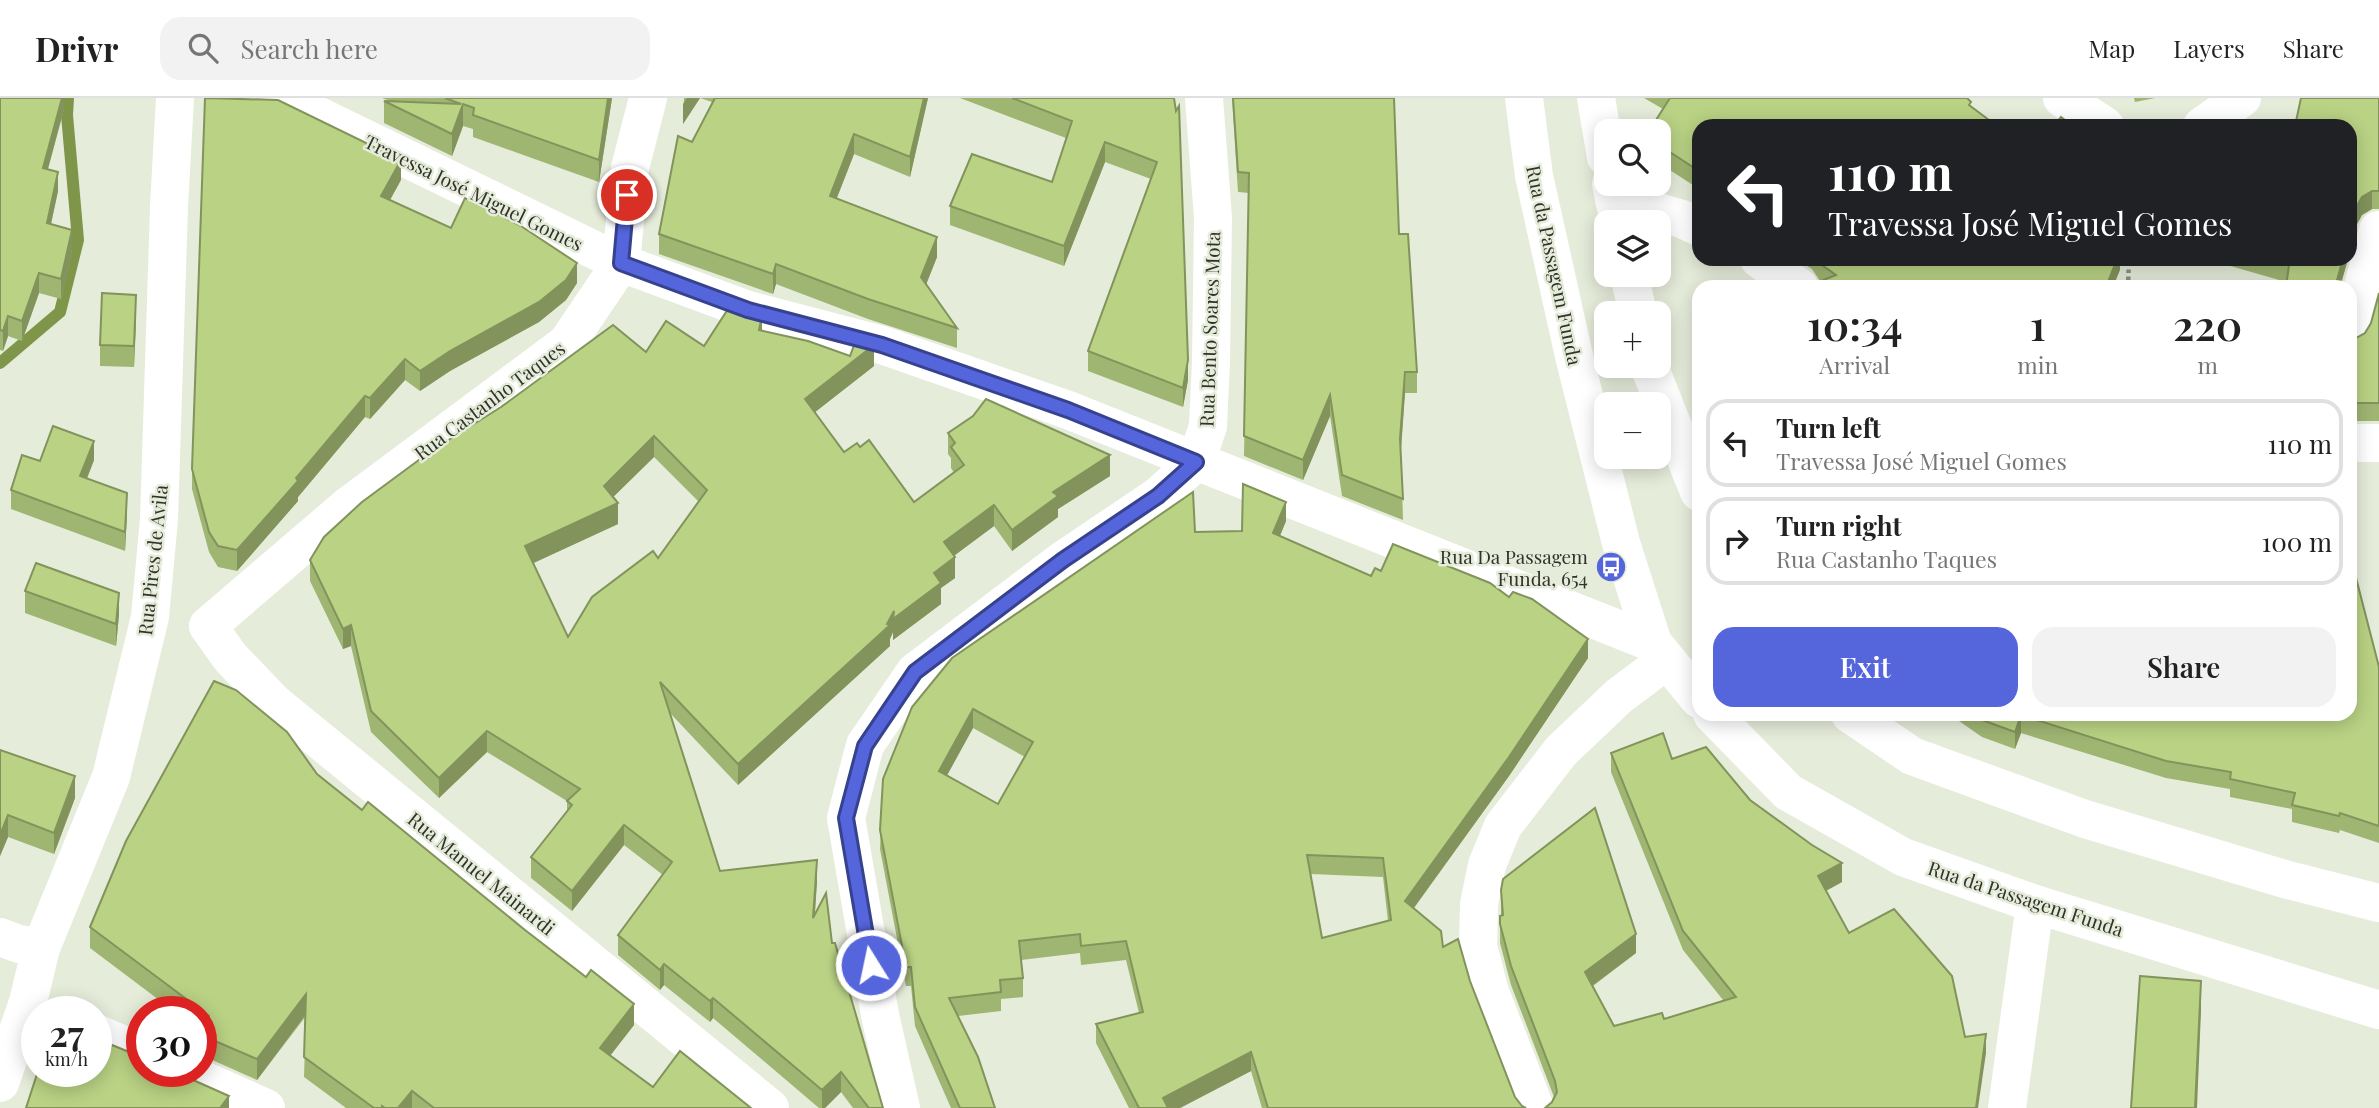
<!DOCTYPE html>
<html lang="en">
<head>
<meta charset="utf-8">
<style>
  :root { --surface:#fff; --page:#f2f2f2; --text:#222; --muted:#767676; --line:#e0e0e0; --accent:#5565db }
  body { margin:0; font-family:"Playfair Display",serif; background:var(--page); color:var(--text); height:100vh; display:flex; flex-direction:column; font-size:26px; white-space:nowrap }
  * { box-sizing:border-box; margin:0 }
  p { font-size:23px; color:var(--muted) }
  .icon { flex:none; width:38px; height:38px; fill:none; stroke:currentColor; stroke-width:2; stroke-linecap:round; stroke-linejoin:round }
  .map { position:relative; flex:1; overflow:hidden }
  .panel { position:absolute; left:1692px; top:182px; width:665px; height:441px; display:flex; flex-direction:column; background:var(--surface); border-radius:21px; box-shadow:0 4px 18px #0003 }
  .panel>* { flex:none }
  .banner { position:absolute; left:1692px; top:21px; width:665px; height:147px; border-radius:21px; box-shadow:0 4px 18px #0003; background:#202124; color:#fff; overflow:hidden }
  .tools { position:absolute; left:1594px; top:21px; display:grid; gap:14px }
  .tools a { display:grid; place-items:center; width:77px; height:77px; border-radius:14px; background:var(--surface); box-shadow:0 4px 18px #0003; font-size:35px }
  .speed { position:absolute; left:21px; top:898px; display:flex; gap:14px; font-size:35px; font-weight:700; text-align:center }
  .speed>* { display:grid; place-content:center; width:91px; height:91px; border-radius:50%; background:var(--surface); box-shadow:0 4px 18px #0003; line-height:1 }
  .speed small { font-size:18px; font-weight:400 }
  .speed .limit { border:10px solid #d22; background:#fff; color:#111 }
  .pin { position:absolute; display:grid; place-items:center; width:60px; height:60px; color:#fff; margin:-30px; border:4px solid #fff; border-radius:50%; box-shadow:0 2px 7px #0007 }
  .me { position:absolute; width:77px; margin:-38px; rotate:350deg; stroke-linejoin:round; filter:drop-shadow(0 0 5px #0008) }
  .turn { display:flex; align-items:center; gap:24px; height:147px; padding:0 21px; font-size:32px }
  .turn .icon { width:91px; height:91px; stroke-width:2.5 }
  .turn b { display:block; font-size:49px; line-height:60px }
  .eta { display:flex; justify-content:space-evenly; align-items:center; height:119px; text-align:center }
  .eta b { font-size:42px; font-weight:600; line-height:49px }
  .action { display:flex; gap:14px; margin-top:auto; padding:14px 21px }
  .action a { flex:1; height:80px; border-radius:21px; background:var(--accent); color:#fff; font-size:28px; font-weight:600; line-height:80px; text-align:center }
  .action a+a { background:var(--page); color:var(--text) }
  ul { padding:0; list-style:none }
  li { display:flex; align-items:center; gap:21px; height:88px; margin:0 14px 10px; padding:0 7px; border:4px solid var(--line); border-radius:21px }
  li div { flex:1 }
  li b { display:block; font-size:26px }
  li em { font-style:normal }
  header { display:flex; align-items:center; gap:42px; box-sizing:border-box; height:98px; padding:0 35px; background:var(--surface); border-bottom:2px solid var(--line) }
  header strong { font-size:33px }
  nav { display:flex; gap:38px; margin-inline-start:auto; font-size:24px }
  .search { width:490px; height:63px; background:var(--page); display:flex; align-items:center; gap:18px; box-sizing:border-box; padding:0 24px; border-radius:21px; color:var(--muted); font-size:26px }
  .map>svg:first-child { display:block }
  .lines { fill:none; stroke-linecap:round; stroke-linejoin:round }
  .stream { stroke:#7f964a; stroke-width:12 }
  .path { stroke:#8d9185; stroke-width:4.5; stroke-dasharray:3.5 3.5; stroke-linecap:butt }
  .minor { stroke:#fff; stroke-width:38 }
  .major { stroke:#fff; stroke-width:38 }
  .wall { fill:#9fb572; fill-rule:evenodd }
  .shaded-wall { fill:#82935c }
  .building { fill:#b9d284; stroke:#82935c; stroke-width:2; fill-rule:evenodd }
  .route-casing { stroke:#37428e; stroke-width:18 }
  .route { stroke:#5565db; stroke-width:12 }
  .labels { text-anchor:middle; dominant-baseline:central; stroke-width:5; stroke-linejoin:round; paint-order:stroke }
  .street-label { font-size:19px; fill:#30322c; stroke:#e6ecda }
  .poi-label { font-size:19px; fill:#30322c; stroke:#e6ecda; text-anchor:end }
</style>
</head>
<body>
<header>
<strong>Drivr</strong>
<div class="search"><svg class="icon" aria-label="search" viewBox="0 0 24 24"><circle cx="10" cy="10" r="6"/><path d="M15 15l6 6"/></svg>Search here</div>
<nav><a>Map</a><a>Layers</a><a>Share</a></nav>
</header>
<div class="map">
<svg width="2379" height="1010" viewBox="0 0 2379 1010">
  <rect width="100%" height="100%" fill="#e6ecda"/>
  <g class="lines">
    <polyline class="stream" points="0,265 60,214 78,142 67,17 68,0"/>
    <polyline class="path" points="2128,189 2129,161"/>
    <g class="minor">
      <polyline points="282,0 621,165 748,212 882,247 1068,312 1653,545"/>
      <polyline points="2062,0 2105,28"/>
      <polyline points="2202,28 2242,0"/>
      <polyline points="1614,101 1682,121 1699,129"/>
      <polyline points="1759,161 1799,189"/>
      <polyline points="2350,237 2378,132"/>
      <polyline points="2350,345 2379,345"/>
      <polyline points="208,528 230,559 273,604 770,1010"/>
      <polyline points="208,528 348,408 567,245 621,165 630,70 648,0"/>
      <polyline points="0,839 19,846 41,850"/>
      <polyline points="96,935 142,955"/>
      <polyline points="183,973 266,1010"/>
      <polyline points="0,985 28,904 41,850 111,679 150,519 159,421 169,109 175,0"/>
      <polyline points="901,1010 880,917 846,720 865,647 915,574 1063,462 1158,398 1196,364 1208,328 1211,264 1213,120 1204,0"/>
      <polyline points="1535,1010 1490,894 1478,848 1479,806 1487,767 1503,728 1561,653 1619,598 1667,562"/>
      <polyline points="2007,1010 2035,806"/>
    </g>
    <g class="major">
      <polyline points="1524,0 1534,78 1574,258 1621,445 1653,545 1699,601"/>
      <polyline points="1596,0 1606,59"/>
      <polyline points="1611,86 1619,124"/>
      <polyline points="1629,177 1638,215"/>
      <polyline points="1649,268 1699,394"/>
      <polyline points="1712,616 1788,694 1903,759 2035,806 2379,912"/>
      <polyline points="1850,616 1912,658 2085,721 2288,782 2379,805"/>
    </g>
  </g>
  <g class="wall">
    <polygon points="0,0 64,0 64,11 48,71 58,93 51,126 72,152 61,201 39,195 22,243 8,238 3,253 0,252"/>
    <polygon points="382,0 612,0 599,84 473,39 473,31 463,28 452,58 384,25 384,3 393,4"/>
    <polygon points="684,0 928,0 910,79 854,56 837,100 937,159 926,187 957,230 957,250 868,221 776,186 773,196 659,156 659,136 692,44 712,4 700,0 683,26"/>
    <polygon points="960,0 1174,0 1188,282 1183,309 1088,273 1088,253 1151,81 1105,64 1064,168 950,127 950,108 1052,84 1066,40"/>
    <polygon points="1232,0 1394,0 1399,136 1417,274 1417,295 1405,295 1401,353 1403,422 1342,398 1330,318 1303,382 1244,358 1249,95 1238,94"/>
    <polygon points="1644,0 1967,0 1699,28 1699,91 1659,65 1659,33 1663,11"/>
    <polygon points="2134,0 2155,0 2135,4"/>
    <polygon points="2379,0 2379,111 2372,111 2362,117 2357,126 2350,151 2350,28"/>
    <polygon points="401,82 390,102 451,130 577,185 566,202 539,224 450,273 420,293 405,282 370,321 365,319 298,399 298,403 237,473 218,469 209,454 192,391 192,371"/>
    <polygon points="1797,161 2120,161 2120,172 1820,183 1812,171"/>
    <polygon points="2227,161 2348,161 2340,189 2286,189 2286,184 2227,167"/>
    <polygon points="2379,195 2379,323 2350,323 2350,240 2356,240 2365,235 2371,225"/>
    <polygon points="136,219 134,269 100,268 100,247"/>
    <path d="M762 232 874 268 815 314 844 354 914 404 954 375 951 370V360L948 356V335L1110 378 1058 411V419L1012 453 994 428 954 458 955 480 941 490V506L893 542V534L890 541V548L738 687 670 615 720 773 817 783 815 817 832 845 883 1010H853L841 994 825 1010H819L713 920 710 924 664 887 660 892 618 857V837L663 777 624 747 572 813 531 780V759L567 713V703L487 654 439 700 371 634 351 548 343 551 310 483V462L646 254 704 248ZM654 359 699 404 658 460 568 539 533 465 618 426 613 399Z"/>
    <polygon points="94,362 87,381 127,414 125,453 11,411 11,392 40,363"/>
    <path d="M1286 423 1280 438 1371 478 1588 560 1509 678 1414 810 1470 883 1515 999 1522 1008 1526 1010H1262L1251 973 1180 1010H1129L1096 945V926L1139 915 1126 862 1081 867 1080 855 1021 862 1023 880V899L1001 901V913L958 918 995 1010H951L915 928 911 888H906L880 751 883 681 1195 434 1242 433ZM973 630 1025 659 998 706 947 677ZM1311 776 1383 779 1388 823 1322 840Z"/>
    <polygon points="25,493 119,516 116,548 25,515"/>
    <polygon points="2379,569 2379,745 2340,732 2339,735 2292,724 2292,711 2230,699 2230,691 2166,680 2021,635 2015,651 1982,639 1949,616 2350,616"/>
    <polygon points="0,652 75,700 54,756 8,739 0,758"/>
    <polygon points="1611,655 1672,661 1750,702 1842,784 1826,793 1849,835 1965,939 1986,955 1552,1004 1554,999 1511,887 1500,845 1500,818 1501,818 1501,792 1636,855 1593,888 1614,928 1664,921 1723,902 1683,852 1611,674"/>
    <polygon points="317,676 634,927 610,957 653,989 751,1010 346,1010 304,979 306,918 257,982 201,957 201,914 175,914 90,850 90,829"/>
  </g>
  <g class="shaded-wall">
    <polygon points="62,0 64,0 64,11 43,89 43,70"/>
    <polygon points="608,0 612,0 599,84 599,62"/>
    <polygon points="687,0 700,0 683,26 683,6"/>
    <polygon points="924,0 928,0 910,79 910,59"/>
    <polygon points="463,6 463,28 452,58 452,36"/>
    <polygon points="854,36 854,56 830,117 830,98"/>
    <polygon points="1105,44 1105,64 1064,168 1064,148"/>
    <polygon points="401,62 401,82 381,118 381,98"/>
    <polygon points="58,74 58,93 47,144 47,125"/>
    <polygon points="2372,93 2372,111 2362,117 2357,126 2350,151 2350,134 2357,108 2362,99"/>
    <polygon points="72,132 72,152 61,201 61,181"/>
    <polygon points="937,139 937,159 921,199 921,179"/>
    <polygon points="2117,161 2120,161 2120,172 2113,189 2106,189"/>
    <polygon points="2343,161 2348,161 2340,189 2335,189"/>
    <polygon points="577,165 577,185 566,202 539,224 450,273 420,293 420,273"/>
    <polygon points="776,166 776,186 773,196 773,176"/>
    <polygon points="39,175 39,195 22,243 22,223"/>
    <polygon points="136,197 136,219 134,269 134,248"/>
    <polygon points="8,218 8,238 3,253 3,233"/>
    <polygon points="762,218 762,238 759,232"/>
    <polygon points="874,247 874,268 805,322 805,301"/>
    <polygon points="405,261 405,282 370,321 370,300"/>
    <polygon points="1188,262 1188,282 1183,309 1183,290"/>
    <polygon points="1405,274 1405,295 1400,362 1400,341"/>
    <polygon points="1330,297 1330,318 1303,382 1303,362"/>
    <polygon points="365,298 365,319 298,399 298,403 237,473 237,452"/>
    <polygon points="654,338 654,359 604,408 604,388"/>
    <polygon points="94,343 94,362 80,397 80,378"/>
    <polygon points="1110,357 1110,378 1058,411 1058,419 1012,453 1012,432 1053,394"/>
    <polygon points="127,395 127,414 125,453 125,434"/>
    <polygon points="1286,404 1286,423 1273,454 1273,435"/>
    <polygon points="618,405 618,426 525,469 525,448"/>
    <polygon points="994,407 994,428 944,465 944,444"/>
    <polygon points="955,459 955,480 941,490 941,506 893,542 893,534 890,541 890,548 738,687 738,666 887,526 894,513 934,475"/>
    <polygon points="119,495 119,516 116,548 116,526"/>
    <polygon points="351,527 351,548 343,551 343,531"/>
    <polygon points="1588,541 1588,560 1509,678 1405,822 1405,803"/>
    <polygon points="973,611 973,630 939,692 939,673"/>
    <polygon points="2021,617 2021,635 2015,651 2015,634"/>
    <polygon points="487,633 487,654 439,700 439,680"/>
    <polygon points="75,678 75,700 54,756 54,735"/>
    <polygon points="8,717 8,739 0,758 0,737"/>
    <polygon points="624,727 624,747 572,813 572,793"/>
    <polygon points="817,762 817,783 813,840 813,820"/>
    <polygon points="1842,765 1842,784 1818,797 1818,778"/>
    <polygon points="1636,836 1636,855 1585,893 1585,874"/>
    <polygon points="664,866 664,887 660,892 660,872"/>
    <polygon points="2201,883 2201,913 2197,1010 2195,1010"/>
    <polygon points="306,896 306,916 257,982 257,961"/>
    <polygon points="713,900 713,920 710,924 710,903"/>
    <polygon points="634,906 634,927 600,971 600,950"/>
    <polygon points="1986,936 1986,955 1978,1010 1976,1010"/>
    <polygon points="1251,954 1251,973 1180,1010 1163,1010 1163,1000"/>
    <polygon points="841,974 841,994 825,1010 822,1010 822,992"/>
    <polygon points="412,993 412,1010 398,1010"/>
    <polygon points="229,998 229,1010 220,1010"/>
  </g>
  <g class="building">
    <polygon points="0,0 62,0 43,70 58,74 47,125 72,132 61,181 39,175 22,223 8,218 3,233 0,232"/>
    <polygon points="205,0 278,2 401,62 381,98 451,130 465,100 521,128 577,165 566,182 539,204 450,253 420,273 405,261 370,300 365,298 296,380 298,383 237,452 218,448 209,434 192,371"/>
    <polygon points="445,0 608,0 599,62 473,17 474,10 463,6 452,36 384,3 461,6"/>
    <polygon points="715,0 924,0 910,59 854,36 830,98 937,139 921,179 957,230 868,201 776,166 773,176 659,136 678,38 692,44"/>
    <polygon points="1012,0 1174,0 1176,13 1179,8 1188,262 1183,290 1088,253 1157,64 1105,44 1064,148 950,108 972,56 1052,84 1072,23"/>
    <polygon points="1233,0 1394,0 1399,136 1408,136 1417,274 1405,274 1400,341 1403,401 1342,377 1330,297 1303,362 1244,338 1249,75 1238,74"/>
    <polygon points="1670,0 1967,0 1971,4 1969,7 1997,28 1699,28 1699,73 1659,47 1659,33 1649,33"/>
    <polygon points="2301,0 2379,0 2379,93 2372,93 2362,99 2357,108 2350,134 2350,28 2295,28"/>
    <polygon points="2061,19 2073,28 2054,28"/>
    <polygon points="1817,161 2117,161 2106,189 1811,189 1816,185 1836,177 1819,165"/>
    <polygon points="2268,161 2343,161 2335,189 2286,189 2289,167"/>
    <polygon points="102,195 136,197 134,248 100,247"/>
    <polygon points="2379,195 2379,305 2350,305 2350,240 2356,240 2365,235 2371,225"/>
    <path d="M730 208 762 218 759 232 808 243 850 258 856 242 874 247 805 301 844 354 857 345 860 349 869 342 914 404 964 367 951 349 955 345 948 335 973 318 986 301 1110 357 1053 394 1058 398 1012 432 994 407 944 444 955 459 934 475 941 485 893 521 894 513 887 526 890 527 738 666 660 584 720 773 817 762 813 820 826 795 832 845H835L883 1010H869L841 974 822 992 713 900 710 903 664 866 660 872 618 837 672 764 624 727 572 793 531 759 572 707 567 703 580 691 487 633 439 680 371 613 351 527 343 531 310 462 324 439 362 404 431 353 501 309 613 227 646 254 666 223 704 248ZM654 338 707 392 658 460 653 453 592 499 568 539 525 448 618 405 604 388Z"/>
    <polygon points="53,328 94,343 80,378 127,395 125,434 11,392 22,357 40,363"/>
    <path d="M1243 386 1286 404 1273 435 1371 478 1375 470 1381 473 1393 446 1490 485 1509 499 1513 494 1532 501 1588 541 1509 659 1405 803 1441 833 1443 849 1458 841 1470 883 1515 999 1522 1008 1526 1010H1268L1251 954 1163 1000 1168 1010H1139L1096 926 1143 914 1126 843 1081 848 1080 836 1019 843 1023 880 1000 882 1001 894 949 900 978 959 995 1010H960L915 909 911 869H906L880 732 883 681 912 609 952 560 1193 394 1195 434 1242 433ZM973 611 1033 644 998 706 939 673ZM1307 757 1383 760 1391 822 1322 840Z"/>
    <polygon points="36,465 119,495 116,526 25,493"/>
    <polygon points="2354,472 2379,569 2379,728 2340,715 2339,718 2292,707 2295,695 2230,681 2231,674 2166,663 2021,617 2015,634 1982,622 1974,616 2350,616 2350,474"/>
    <polygon points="214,583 236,592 287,634 317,676 362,712 368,704 525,832 586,879 591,872 634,906 600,950 653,989 680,953 751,1010 434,1010 412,993 398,1010 385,1010 382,1008 382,1010 374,1010 304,959 306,896 257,961 201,937 201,930 209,918 90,829 126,743"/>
    <polygon points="1663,635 1672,661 1706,649 1750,702 1812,747 1842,765 1818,778 1849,835 1894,811 1952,878 1965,939 1986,936 1976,1010 1545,1010 1552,1004 1557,994 1555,983 1511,868 1500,826 1500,818 1503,817 1501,792 1503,781 1595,710 1636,836 1585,874 1614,928 1662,915 1664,921 1736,899 1683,833 1611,655"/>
    <polygon points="0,652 75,678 54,735 8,717 0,737"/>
    <polygon points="2140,878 2201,883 2195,1010 2131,1010"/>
    <polygon points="112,947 134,956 142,957 142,973 173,973 229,998 220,1010 26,1010 38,973 96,973 96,960 105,964"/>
  </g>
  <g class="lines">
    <g class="route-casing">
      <polyline id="route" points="627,97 621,165 748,212 882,247 1068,312 1196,364 1158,398 1063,462 915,574 865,648 846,720 871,867"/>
    </g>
    <use href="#route" class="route"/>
  </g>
  <defs>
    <g id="bus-disc" transform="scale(1.575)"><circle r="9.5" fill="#5565db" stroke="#e6ecda"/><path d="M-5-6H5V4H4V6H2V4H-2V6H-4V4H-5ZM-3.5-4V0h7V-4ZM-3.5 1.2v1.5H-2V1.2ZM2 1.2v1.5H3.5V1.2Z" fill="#fff"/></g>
  </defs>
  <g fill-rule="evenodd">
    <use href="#bus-disc" x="1611" y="469"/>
  </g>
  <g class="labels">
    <g class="street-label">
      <text transform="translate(474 94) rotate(26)">Travessa José Miguel Gomes</text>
      <text transform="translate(1555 167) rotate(78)">Rua da Passagem Funda</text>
      <text transform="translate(1209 231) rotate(-88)">Rua Bento Soares Mota</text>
      <text transform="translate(489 302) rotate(-37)">Rua Castanho Taques</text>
      <text transform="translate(152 462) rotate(-84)">Rua Pires de Avila</text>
      <text transform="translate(482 775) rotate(39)">Rua Manuel Mainardi</text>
      <text transform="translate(2026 800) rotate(18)">Rua da Passagem Funda</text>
    </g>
    <g class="poi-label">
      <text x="1588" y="458">Rua Da Passagem<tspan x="1588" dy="22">Funda, 654</tspan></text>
    </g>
  </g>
</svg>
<div class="tools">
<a><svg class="icon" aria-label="search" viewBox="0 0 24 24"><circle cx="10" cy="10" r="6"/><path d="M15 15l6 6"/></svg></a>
<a><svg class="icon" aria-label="layers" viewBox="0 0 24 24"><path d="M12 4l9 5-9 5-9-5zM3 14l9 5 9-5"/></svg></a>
<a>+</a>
<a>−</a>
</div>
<div class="speed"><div>27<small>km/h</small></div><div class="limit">30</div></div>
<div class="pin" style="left:627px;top:97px;background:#d93025"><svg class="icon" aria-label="arrive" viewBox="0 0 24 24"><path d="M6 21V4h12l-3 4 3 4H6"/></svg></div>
<svg class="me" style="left:871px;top:867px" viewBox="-20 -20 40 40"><circle r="17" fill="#5565db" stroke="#fff" stroke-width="3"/><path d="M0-11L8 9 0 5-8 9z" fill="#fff"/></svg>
<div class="banner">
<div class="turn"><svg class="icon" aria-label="left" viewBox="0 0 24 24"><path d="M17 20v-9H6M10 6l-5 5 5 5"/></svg><div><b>110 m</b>Travessa José Miguel Gomes</div></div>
</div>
<section class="panel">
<div class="eta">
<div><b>10:34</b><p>Arrival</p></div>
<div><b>1</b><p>min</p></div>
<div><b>220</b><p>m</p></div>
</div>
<ul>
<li><svg class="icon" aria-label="left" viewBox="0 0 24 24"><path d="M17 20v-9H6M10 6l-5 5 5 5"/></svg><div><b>Turn left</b><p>Travessa José Miguel Gomes</p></div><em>110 m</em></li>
<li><svg class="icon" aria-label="right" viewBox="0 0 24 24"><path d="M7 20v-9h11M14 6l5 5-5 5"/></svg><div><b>Turn right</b><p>Rua Castanho Taques</p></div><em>100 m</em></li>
</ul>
<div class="action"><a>Exit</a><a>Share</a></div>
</section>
</div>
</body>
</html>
